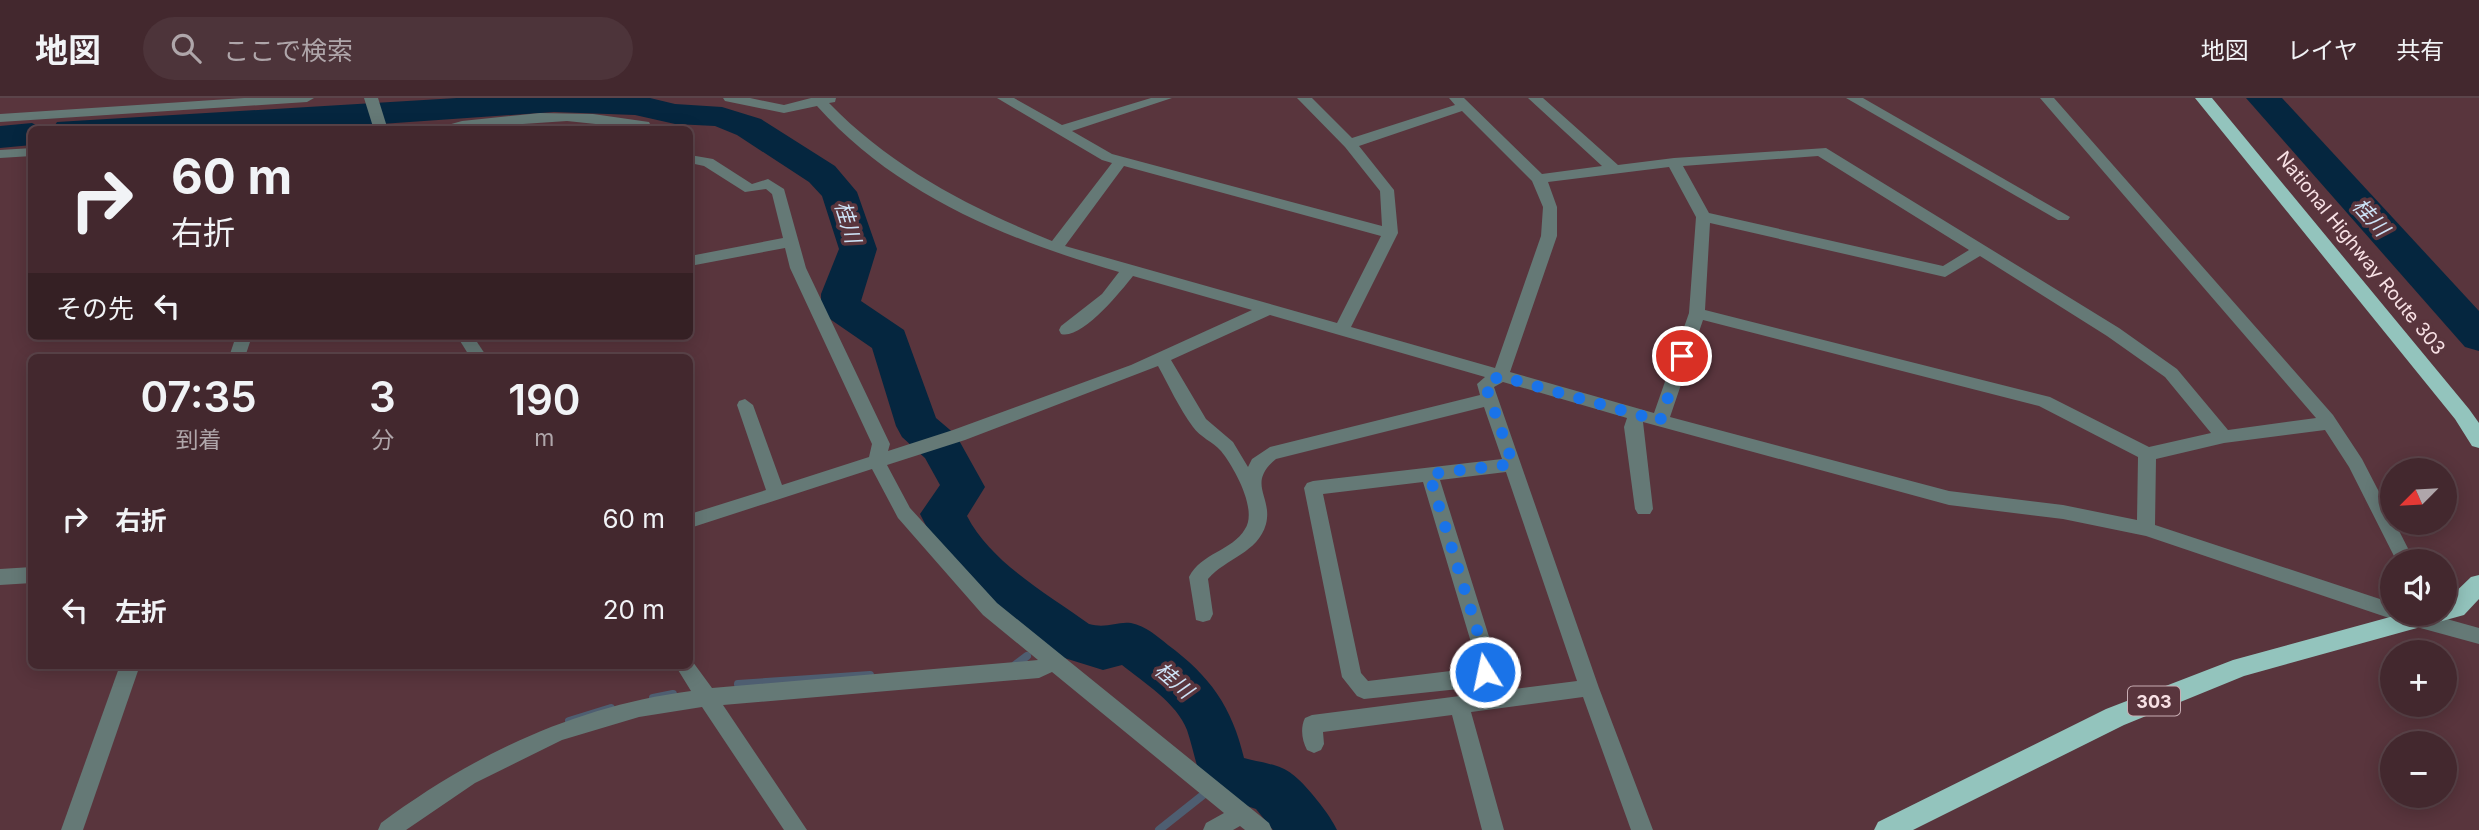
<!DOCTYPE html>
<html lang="ja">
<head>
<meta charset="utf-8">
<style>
  :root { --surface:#43282e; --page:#4d343a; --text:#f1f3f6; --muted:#afa6aa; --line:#5b444a }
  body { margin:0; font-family:Inter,"Noto Sans JP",sans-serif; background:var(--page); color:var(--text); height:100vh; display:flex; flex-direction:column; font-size:26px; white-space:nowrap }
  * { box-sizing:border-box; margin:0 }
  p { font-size:23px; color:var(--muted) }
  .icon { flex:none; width:38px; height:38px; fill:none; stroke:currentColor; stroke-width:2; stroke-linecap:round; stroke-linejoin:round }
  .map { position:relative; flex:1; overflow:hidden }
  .sheet { position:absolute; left:28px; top:256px; width:665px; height:315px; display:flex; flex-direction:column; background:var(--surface); border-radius:10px; box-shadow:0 4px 18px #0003,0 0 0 2px var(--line) }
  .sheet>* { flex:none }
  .top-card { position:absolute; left:28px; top:28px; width:665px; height:214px; border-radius:10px; box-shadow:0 4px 18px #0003,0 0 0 2px var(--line); background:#43282e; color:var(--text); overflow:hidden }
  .needle { width:46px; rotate:246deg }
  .tools { position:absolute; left:2380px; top:360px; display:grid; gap:14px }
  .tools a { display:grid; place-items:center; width:77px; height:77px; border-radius:50%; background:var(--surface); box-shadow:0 4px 18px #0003,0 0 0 2px var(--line); font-size:35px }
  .pin { position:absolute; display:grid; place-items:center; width:60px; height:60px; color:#fff; margin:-30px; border:4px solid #fff; border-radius:50%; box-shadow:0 2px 7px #0007 }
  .me { position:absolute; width:77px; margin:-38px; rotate:350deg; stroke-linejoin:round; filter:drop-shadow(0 0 5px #0008) }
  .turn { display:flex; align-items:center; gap:24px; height:147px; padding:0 28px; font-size:32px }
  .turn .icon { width:91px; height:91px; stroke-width:2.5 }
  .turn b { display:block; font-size:49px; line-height:60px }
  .then { display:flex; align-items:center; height:66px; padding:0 28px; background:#0003; gap:14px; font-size:26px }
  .eta { display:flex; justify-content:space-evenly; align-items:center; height:119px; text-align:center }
  .eta b { font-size:42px; font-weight:600; line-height:49px }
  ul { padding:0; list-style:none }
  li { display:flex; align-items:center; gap:21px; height:91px; padding:0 28px }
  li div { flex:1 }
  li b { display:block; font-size:26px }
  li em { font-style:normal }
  header { display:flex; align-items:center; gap:42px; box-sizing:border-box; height:98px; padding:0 35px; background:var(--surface); border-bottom:2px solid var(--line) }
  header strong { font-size:33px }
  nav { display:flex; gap:38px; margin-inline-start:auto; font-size:24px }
  .search { width:490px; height:63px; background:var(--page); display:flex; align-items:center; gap:18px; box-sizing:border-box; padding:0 24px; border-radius:38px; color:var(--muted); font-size:26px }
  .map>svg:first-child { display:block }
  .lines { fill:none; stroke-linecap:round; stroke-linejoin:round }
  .stream { stroke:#4e5e71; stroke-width:8 }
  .river { fill:#05263f; fill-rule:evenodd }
  .minor { fill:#657976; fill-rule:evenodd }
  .highway { fill:#93c4bd; fill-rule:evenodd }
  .route { stroke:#1a73e8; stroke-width:12; stroke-dasharray:0 21.6 }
  .labels { text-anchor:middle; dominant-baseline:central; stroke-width:7; stroke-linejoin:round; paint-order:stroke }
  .shield { fill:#59353d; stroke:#c8adb3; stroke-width:2 }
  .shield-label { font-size:18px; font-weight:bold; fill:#f8e1e5 }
  .street-label { font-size:19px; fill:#f8e1e5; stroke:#59353d }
  .water-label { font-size:21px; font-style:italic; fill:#cde3f7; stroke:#59353d }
</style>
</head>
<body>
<header>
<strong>地図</strong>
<div class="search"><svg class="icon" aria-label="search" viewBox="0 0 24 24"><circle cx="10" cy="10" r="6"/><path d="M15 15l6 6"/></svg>ここで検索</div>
<nav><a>地図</a><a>レイヤ</a><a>共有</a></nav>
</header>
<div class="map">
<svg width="2479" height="732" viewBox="0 0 2479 732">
  <rect width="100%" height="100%" fill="#59353d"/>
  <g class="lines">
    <g class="stream">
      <polyline points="1042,545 1061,532"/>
      <polyline points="1015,567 1027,558"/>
      <polyline points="738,586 870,577"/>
      <polyline points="653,600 673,596"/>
      <polyline points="569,623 611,610"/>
      <polyline points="1159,732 1203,697"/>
    </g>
    <g class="river">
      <path d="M457 0H650L675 6 722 9 761 21 835 68 857 94 877 151 861 203 904 232 936 320 956 337 985 389 967 418C991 465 1048 496 1089 526 1107 531 1117 523 1131 525 1146 528 1157 538 1168 547 1210 578 1232 609 1244 660 1258 664 1280 666 1292 676 1305 685 1331 718 1337 732H1273L1256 711 1207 695C1197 674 1194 653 1187 632 1177 605 1143 584 1122 567L1103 572 1058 558 977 496 942 459 920 416 940 387 925 360 902 339 896 328 872 250 827 219 821 209V196L839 151 822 98 809 84 737 37 715 28 675 26 635 17 554 14 295 32H52L57 24Z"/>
      <polygon points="2246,0 2282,0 2479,213 2479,253 2465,249"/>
      <polygon points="32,25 46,32 32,32 32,47 0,50 0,28"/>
    </g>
    <g class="minor">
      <polygon points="244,0 314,0 307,4 0,24 0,16"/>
      <polygon points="364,0 378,0 388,32 374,32"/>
      <path d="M723 0H750L784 7 811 0H836L835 4 829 5C892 70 969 109 1052 143L1112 65 1102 62 997 0H1014L1062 27 1151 0H1172L1072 33 1112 56 1382 128 1380 93 1345 49 1297 0H1312L1352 40 1455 7 1449 0H1464L1542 76 1602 68 1528 0H1543L1618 67 1674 60 1826 50 2119 230 2177 271 2228 332 2316 320 2040 0H2054L2333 317 2362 361 2392 419V425H2395L2415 464H2397L2349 369 2325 332 2224 345 2156 361 2155 427 2392 505V516H2400L2392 521 2146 438 2063 421 1949 407 1643 324 1653 411 1650 416H1638L1635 411 1624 329 1627 320 1503 284 1494 289 1599 590 1653 732H1631L1583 599 1471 614 1504 732H1482L1452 617 1323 634 1324 646 1321 652 1314 655 1307 652C1302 643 1300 630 1305 620L1312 617 1577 583 1506 374 1440 382 1496 561 1492 580 1478 589 1364 601 1357 598 1342 579 1304 390 1307 385 1313 383 1502 361 1484 309 1276 361C1246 386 1273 398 1266 426 1258 455 1226 460 1208 481L1213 516 1210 522 1203 524 1196 522 1189 479C1201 455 1232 453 1245 431 1258 412 1234 369 1221 353 1213 344 1200 339 1193 329 1179 310 1169 288 1158 268L965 342 887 367 910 410 997 505 1269 725 1272 732H1245L1240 728 1233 732H1203L1206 725 1224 715 1052 574 1039 580 723 607 807 732H784L702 609 639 619 562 642 475 685 406 732H378L381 725C474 656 576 608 691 593L675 567H690V560L712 590 1038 562 983 517 898 420 872 371 690 430V416L766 392 737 307 739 303 745 301 753 307 782 387 869 359 872 346 790 170 785 150 690 168V158L783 140 772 96 766 91 745 94 704 68 690 65V57L713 61 752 86 768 81 784 91 806 170 890 346 888 353 953 332 1131 267 1252 212 1133 178C1121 193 1082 242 1061 236L1059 232 1061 228 1102 196 1119 174C1008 142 896 97 817 8L784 15 725 3ZM1462 13 1532 83 1543 109 1541 138 1495 270 1351 229 1398 135 1394 92 1359 48ZM1818 58 1969 152 1943 168 1709 115 1683 68ZM1124 68 1381 138 1337 225 1065 148ZM1669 69 1696 119 1689 215 1654 315 1510 274 1557 138V109L1548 84ZM1710 125 1945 179 1980 158 2107 238 2165 279 2211 335 2149 349 2050 299 1705 212ZM1270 217 1485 279 1477 286 1480 297 1270 349 1252 361 1248 369 1233 344 1206 321 1171 262ZM1703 222 2039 308 2138 359 2137 422 2063 407 1949 393 1670 319ZM1423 384 1476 561 1475 570 1368 583 1361 575 1323 396Z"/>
      <polygon points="1846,0 1863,0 2070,119 2068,122 2058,122"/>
      <polygon points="540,15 593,16 649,24 653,32 567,23 430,32 462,23"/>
      <polygon points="32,50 32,58 0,60 0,52"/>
      <polygon points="236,238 252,238 245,259 229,259"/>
      <polygon points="457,238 473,238 487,259 470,259"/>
      <polygon points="32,469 32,485 0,487 0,471"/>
      <polygon points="2401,516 2429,516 2479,530 2479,546 2402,525"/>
      <polygon points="120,567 140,567 83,732 61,732"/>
    </g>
    <g class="highway">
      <polygon points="2195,0 2212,0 2469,311 2479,325 2479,350 2472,348 2455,321"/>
      <polygon points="2479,477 2479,501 2464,517 2244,578 2124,627 1913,732 1874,732 1878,724 2106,611 2233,562 2401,516 2445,516 2445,504 2471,479"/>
    </g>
  </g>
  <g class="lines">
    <polyline class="route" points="1485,574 1486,561 1429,376 1513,366 1485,286 1500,278 1660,323 1682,258"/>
  </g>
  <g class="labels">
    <rect class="shield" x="2128" y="588.5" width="52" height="29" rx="5"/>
    <g class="shield-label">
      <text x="2154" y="603">303</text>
    </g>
    <g class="street-label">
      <text transform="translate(2361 155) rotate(51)">National Highway Route 303</text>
    </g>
    <g class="water-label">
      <text transform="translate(2371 119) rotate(48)">桂川</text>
      <text transform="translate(848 124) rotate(73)">桂川</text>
      <text transform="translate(1174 582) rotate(41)">桂川</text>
    </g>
  </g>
</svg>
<div class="tools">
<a><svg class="needle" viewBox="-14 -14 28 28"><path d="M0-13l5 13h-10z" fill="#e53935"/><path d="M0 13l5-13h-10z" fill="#afa6aa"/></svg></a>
<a><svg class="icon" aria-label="sound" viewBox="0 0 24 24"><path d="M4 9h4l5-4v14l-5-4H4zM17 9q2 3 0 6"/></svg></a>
<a>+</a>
<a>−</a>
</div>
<div class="pin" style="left:1682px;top:258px;background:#d93025"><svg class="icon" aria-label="arrive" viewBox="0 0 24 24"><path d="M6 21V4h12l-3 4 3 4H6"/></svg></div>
<svg class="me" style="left:1485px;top:574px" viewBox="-20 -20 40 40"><circle r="17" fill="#1a73e8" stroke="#fff" stroke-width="3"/><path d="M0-11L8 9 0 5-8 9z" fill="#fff"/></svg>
<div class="top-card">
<div class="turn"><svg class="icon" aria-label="right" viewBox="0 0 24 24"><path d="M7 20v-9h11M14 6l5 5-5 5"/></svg><div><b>60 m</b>右折</div></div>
<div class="then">その先<svg class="icon" aria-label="left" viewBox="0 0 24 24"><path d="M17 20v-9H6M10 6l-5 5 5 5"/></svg></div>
</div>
<section class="sheet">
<div class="eta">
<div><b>07:35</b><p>到着</p></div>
<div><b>3</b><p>分</p></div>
<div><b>190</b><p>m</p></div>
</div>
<ul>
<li><svg class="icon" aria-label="right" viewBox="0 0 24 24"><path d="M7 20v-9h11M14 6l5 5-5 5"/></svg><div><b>右折</b></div><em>60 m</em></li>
<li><svg class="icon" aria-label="left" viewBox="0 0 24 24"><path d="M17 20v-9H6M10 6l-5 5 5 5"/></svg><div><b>左折</b></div><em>20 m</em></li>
</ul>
</section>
</div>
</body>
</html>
